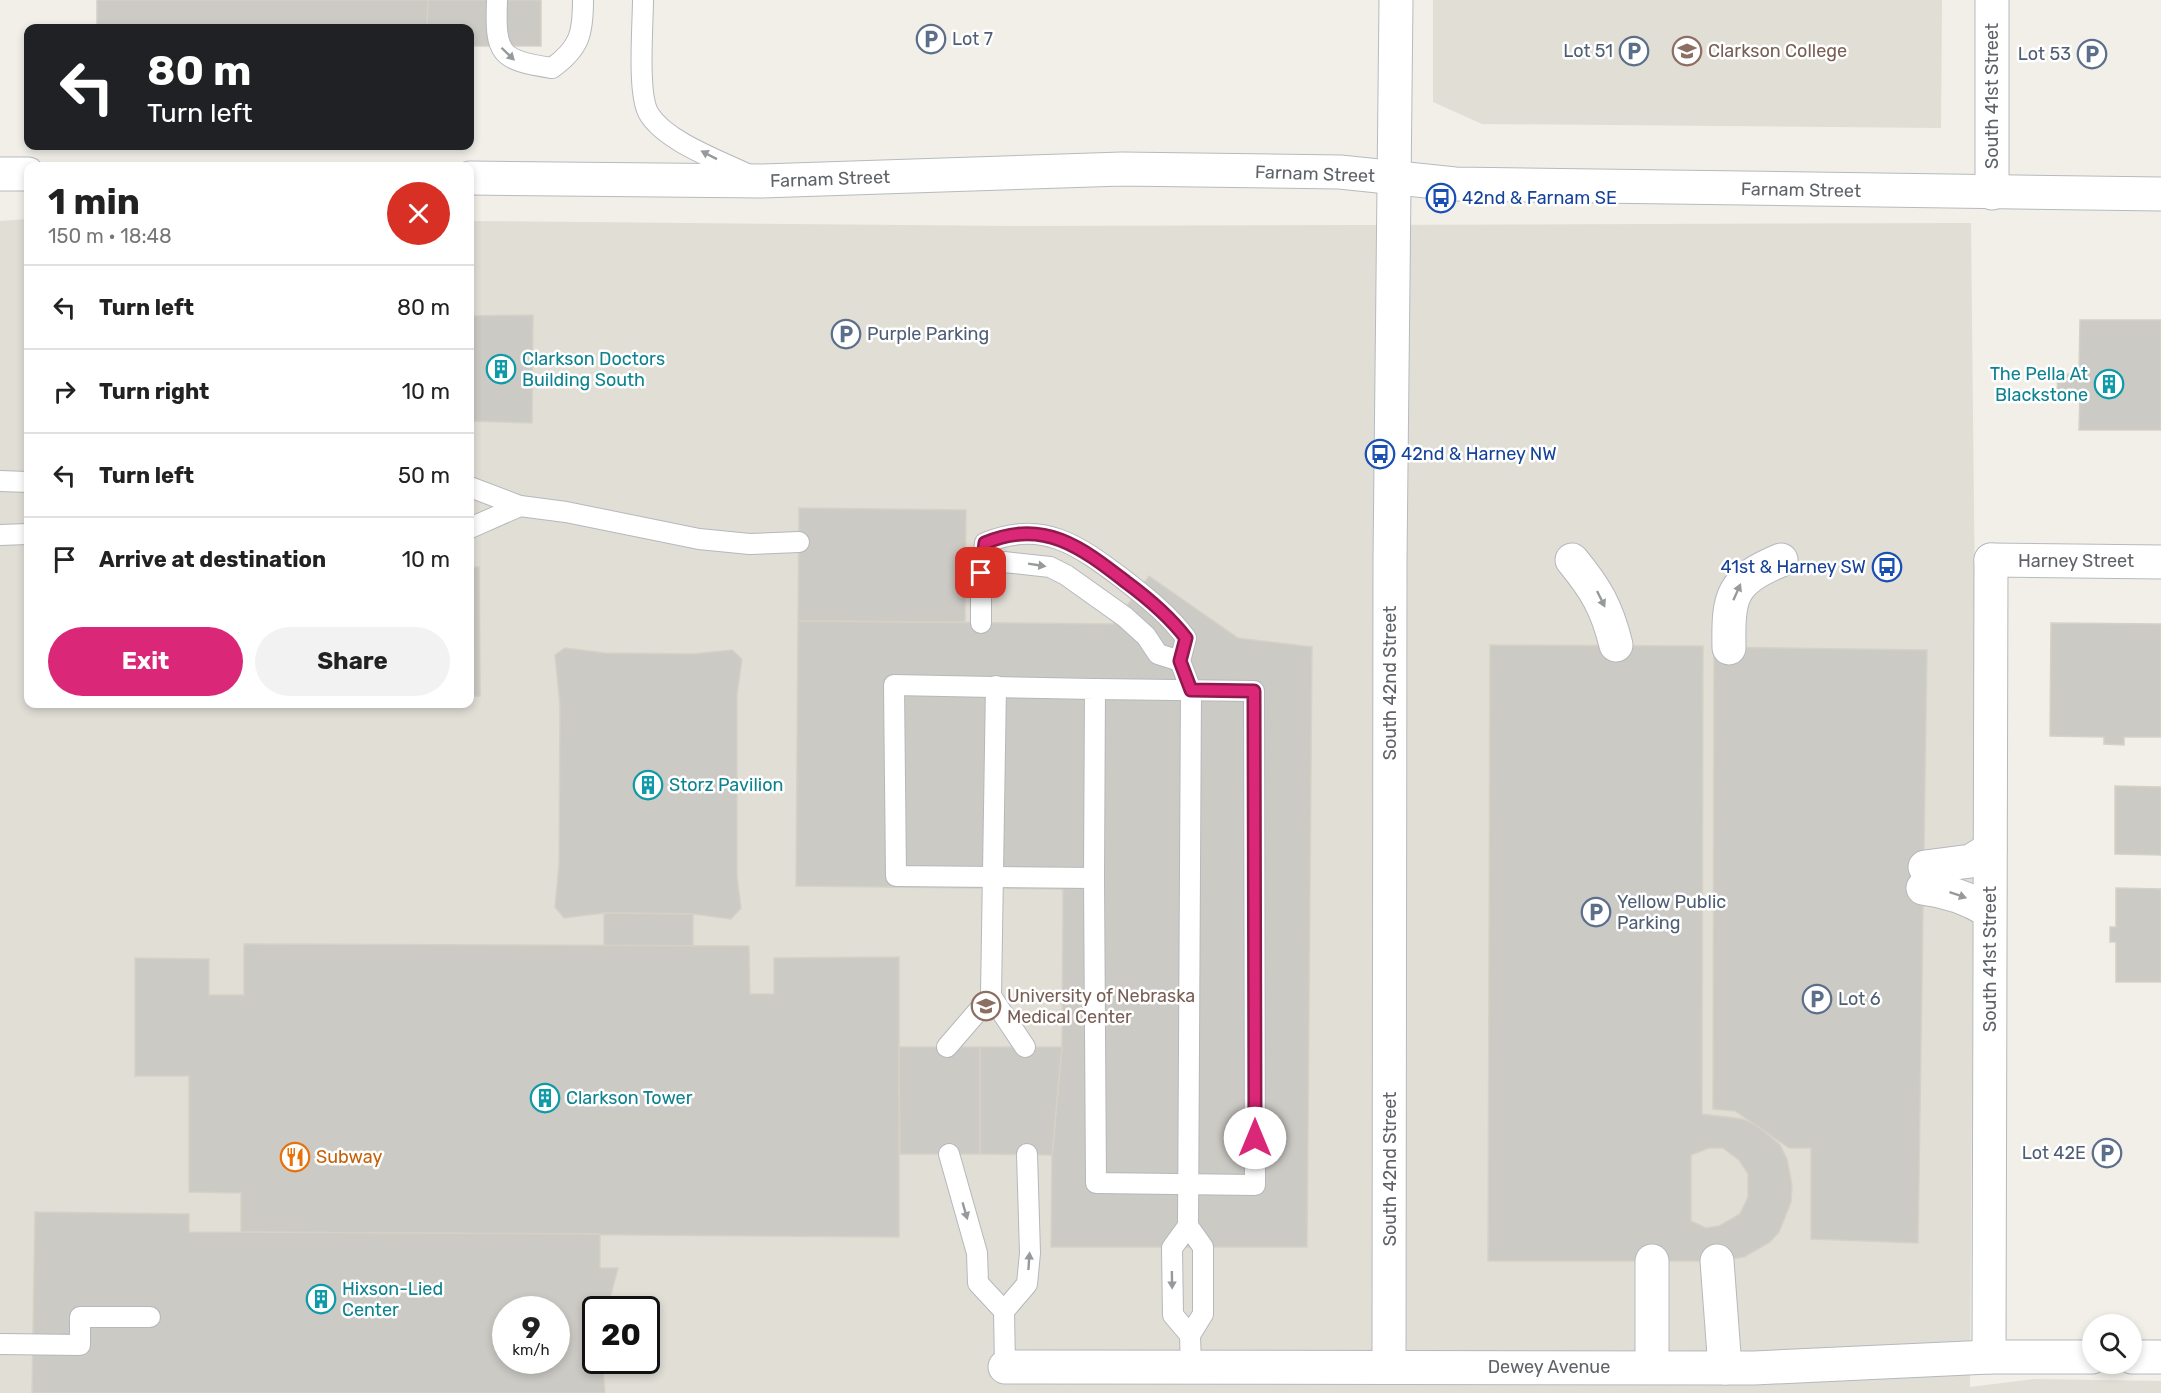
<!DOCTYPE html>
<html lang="en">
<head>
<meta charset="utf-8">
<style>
  :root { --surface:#fff; --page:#f2f2f2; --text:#222; --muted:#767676; --line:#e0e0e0; --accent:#db2777 }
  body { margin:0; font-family:Rubik,sans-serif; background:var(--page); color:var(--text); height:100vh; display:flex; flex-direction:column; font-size:22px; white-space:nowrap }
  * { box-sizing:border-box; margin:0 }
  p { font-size:20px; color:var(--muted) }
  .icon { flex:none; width:33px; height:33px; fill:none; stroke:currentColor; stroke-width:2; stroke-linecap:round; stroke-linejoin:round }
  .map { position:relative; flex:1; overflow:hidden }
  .side { position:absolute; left:24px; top:162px; width:450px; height:546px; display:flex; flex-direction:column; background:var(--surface); border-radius:12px; box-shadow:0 3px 9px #0003 }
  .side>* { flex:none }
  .banner { position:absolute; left:24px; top:24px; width:450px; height:126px; border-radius:12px; box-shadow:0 3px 9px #0003; background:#202124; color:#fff; overflow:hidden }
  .controls { position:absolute; left:2082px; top:1314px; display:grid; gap:12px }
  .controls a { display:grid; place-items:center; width:60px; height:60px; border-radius:50%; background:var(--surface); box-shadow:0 3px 9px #0003; font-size:30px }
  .speed { position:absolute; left:492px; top:1296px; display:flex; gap:12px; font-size:30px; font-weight:700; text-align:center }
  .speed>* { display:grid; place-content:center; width:78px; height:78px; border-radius:50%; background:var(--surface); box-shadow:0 3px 9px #0003; line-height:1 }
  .speed small { font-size:15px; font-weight:400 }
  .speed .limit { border:3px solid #111; border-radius:9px; background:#fff; color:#111 }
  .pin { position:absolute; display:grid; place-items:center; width:51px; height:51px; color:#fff; margin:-26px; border-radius:12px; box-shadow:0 3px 9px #0006 }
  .me { position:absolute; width:66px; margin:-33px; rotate:0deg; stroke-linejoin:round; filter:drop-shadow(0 0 4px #0008) }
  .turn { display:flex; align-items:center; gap:21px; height:126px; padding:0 24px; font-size:27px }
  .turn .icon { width:78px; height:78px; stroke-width:2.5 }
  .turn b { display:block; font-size:42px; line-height:51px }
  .round { display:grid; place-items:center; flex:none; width:63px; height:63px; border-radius:32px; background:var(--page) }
  .overview { display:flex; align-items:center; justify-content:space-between; height:102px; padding:0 24px }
  h1 { font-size:36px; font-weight:700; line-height:45px }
  .cta { display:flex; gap:12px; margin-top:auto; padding:12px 24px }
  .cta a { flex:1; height:69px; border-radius:36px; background:var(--accent); color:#fff; font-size:24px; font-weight:700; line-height:69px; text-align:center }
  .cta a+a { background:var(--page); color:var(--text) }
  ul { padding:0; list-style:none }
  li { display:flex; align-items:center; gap:18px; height:84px; padding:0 24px; border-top:2px solid var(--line) }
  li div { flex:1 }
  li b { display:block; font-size:22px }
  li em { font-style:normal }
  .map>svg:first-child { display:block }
  .education { fill:#e1ded6; fill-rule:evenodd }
  .building { fill:#cccac5; stroke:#d6d1c6; stroke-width:1.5; fill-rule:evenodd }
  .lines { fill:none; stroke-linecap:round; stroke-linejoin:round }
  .service-casing { stroke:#b5b8bc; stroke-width:22 }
  .minor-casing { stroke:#b5b8bc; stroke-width:35 }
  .secondary-casing { stroke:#b6babf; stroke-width:35 }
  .service { stroke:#fff; stroke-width:20 }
  .minor { stroke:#fff; stroke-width:33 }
  .secondary { stroke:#fff; stroke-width:33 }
  .oneway { fill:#979a9d }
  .route-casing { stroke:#8e194d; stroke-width:15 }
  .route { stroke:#db2777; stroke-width:10 }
  .labels { text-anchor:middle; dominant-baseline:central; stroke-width:5; stroke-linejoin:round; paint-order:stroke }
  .service-label { font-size:18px; fill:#4e5e75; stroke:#fff; text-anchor:start }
  .education-label { font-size:18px; fill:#785e54; stroke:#fff; text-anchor:start }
  .street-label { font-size:18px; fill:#5f6368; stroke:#fff }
  .transit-label { font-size:18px; fill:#164399; stroke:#fff; text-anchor:start }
  .culture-label { font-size:18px; fill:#0d838f; stroke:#fff; text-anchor:start }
  .food-label { font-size:18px; fill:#c56008; stroke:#fff; text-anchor:start }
</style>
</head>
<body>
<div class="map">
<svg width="2161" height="1393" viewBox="0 0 2161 1393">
  <rect width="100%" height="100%" fill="#f1efe8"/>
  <g class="education">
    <polygon points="1433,0 1942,0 1941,128 1482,124 1433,102"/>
    <path d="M28 219V704H470V221L1015 226 1971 223 1975 607 1970 1387 2035 1379 2161 1381V1393H0V221ZM506 1310H556V1360H506ZM596 1310H646V1360H596Z"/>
  </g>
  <g class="building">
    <polygon points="97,0 428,0 427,28 97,28"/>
    <polygon points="428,0 541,0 541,46 470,46 470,28 427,25"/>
    <polygon points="533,315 532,423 470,421 470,316"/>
    <polygon points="2080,320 2161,320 2161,430 2079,430 2080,394 2075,397 2057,397 2058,374 2079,374"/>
    <polygon points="799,508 966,510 965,622 798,621"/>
    <polygon points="470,567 479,567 480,696 470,697"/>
    <polygon points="1149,576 1238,638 1312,647 1307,1247 1051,1247 1052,1155 1062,1047 1063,889 796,886 798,621 1113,624"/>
    <polygon points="2051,623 2161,624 2161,737 2124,737 2124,745 2104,744 2104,737 2050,736"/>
    <path d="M1490 645 1703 646 1702 1114 1742 1119 1757 1125 1780 1145 1787 1159 1792 1185 1791 1202 1779 1232 1770 1242 1744 1257 1717 1261H1488ZM1709 1148H1723L1739 1160 1748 1174V1197L1740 1214 1719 1226 1706 1228 1691 1221V1155Z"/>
    <polygon points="1714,647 1927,650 1918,1243 1811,1239 1811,1148 1789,1148 1735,1111 1713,1109"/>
    <polygon points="565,648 605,653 693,654 732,650 742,659 737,694 737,877 741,908 731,919 693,914 604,913 564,918 555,907 559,865 560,705 555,655"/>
    <polygon points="2115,786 2161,787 2161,855 2115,854"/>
    <polygon points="2116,888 2161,889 2161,982 2116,982 2116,942 2110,942 2110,927 2116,927"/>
    <polygon points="604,913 693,914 693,947 604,947"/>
    <polygon points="244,944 749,946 750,994 774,994 774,958 899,957 899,1237 241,1232 241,1193 189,1192 189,1076 135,1076 135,958 209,959 209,995 244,995"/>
    <polygon points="899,1047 980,1047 980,1154 900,1154"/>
    <polygon points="980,1047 1062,1047 1052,1155 980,1154"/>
    <path d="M35 1212 189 1214V1232L600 1234V1268H618L607 1310H596V1360H602L605 1393H32ZM506 1310H556V1360H506Z"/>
  </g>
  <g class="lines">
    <g class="service-casing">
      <g id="service">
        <path d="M497 0C495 54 499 60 552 68 580 48 583 33 583 0"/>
        <path d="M643 0C643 25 637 95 649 114 666 142 721 161 751 176"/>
        <polyline points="0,481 28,482"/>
        <polyline points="470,487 520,506 566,512 699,539 750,544 799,542"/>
        <polyline points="470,528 520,506"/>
        <polyline points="0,535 28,534"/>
        <polyline points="981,573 1004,562 1050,567 1066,575 1125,617 1146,636 1158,654 1180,661"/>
        <path d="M981 623V573L985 543C1042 519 1078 545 1123 579 1146 597 1168 614 1186 638L1180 661 1191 690 1188 1226 1203 1247V1314L1190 1335 1191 1367"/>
        <polygon points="894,685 1095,689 1094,878 896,876"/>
        <polyline points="996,686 991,996 1025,1047"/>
        <polyline points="1094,878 1096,1183 1255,1185 1254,691 1095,689"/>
        <polyline points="947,1047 991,996"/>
        <polyline points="949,1154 977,1253 978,1283 1004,1311"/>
        <polyline points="1188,1226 1172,1248 1173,1315 1190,1335"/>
        <polyline points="0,1344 80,1345 80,1317 150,1317"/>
        <polyline points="1005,1367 1004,1311 1027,1284 1030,1253 1027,1154"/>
      </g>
    </g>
    <g class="minor-casing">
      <g id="minor">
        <polyline points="1992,0 1992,193"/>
        <path d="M1572 560C1596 589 1607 608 1616 645"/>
        <path d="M1729 648C1728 595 1731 581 1781 560"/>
        <polyline points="1925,867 1971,861 1990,849"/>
        <path d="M1923 888C1948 891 1968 898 1989 911"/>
        <polyline points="1652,1261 1652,1367"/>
        <polyline points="1717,1261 1725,1368"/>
        <polyline points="1989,1357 1991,560"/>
        <polyline points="2132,1357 2161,1357"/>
        <polyline points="1005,1367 1754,1368 1989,1357 2092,1357"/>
      </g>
    </g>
    <g class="secondary-casing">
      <g id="secondary">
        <polyline points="0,174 28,174"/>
        <polyline points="470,178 761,181 1122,169 1340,172 1455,184 2161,194"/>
        <polyline points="1991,560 2161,562"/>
        <polyline points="1389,1367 1390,560 1396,0"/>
      </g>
    </g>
    <use href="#service" class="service"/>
    <use href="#minor" class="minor"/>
    <use href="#secondary" class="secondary"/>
  </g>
  <defs><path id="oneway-solid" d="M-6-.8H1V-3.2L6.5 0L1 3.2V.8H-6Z" transform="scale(1.5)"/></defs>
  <g class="oneway">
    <use href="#oneway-solid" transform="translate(508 54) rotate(44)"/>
    <use href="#oneway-solid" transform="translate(709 155) rotate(-153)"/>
    <use href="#oneway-solid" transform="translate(1037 565) rotate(9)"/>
    <use href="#oneway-solid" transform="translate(1737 592) rotate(-66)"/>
    <use href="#oneway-solid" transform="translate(1601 599) rotate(64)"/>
    <use href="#oneway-solid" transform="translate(1958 895) rotate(19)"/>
    <use href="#oneway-solid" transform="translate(965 1211) rotate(74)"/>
    <use href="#oneway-solid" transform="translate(1029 1261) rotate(-86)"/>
    <use href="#oneway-solid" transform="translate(1172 1280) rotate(89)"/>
  </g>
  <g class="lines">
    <g class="route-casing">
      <path id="route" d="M981 573 985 543C1043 518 1081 547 1126 582 1149 599 1169 616 1186 638L1180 661 1191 690 1254 691 1255 1138"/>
    </g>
    <use href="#route" class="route"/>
  </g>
  <defs>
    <g id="parking-ring" transform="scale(1.5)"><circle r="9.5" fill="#fff" stroke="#5c6f8a" stroke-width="1.5"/><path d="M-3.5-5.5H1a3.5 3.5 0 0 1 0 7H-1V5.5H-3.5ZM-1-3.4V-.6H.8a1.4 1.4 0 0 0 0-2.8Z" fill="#5c6f8a"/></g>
    <g id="university-ring" transform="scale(1.5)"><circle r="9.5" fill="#fff" stroke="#8d6e63" stroke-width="1.5"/><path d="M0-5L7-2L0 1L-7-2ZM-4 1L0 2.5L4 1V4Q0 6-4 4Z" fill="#8d6e63"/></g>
    <g id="bus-ring" transform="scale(1.5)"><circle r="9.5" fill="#fff" stroke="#1a4fb4" stroke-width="1.5"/><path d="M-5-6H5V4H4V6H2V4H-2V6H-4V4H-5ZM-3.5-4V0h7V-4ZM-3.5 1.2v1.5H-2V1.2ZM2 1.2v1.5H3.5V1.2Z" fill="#1a4fb4"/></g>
    <g id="building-ring" transform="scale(1.5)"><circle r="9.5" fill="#fff" stroke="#0f9aa8" stroke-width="1.5"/><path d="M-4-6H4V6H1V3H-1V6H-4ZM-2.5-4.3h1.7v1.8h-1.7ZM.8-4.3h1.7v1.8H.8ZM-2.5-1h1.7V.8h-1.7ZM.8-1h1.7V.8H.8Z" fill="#0f9aa8"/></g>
    <g id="restaurant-ring" transform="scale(1.5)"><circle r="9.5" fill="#fff" stroke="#e8710a" stroke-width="1.5"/><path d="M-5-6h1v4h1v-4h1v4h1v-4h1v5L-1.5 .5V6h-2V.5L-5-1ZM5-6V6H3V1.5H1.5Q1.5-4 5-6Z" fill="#e8710a"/></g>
  </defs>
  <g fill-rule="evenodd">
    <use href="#parking-ring" x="931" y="39"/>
    <use href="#parking-ring" x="1634" y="51"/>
    <use href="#university-ring" x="1687" y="51"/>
    <use href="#parking-ring" x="2092" y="54"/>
    <use href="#bus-ring" x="1441" y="198"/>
    <use href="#parking-ring" x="846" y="334"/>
    <use href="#building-ring" x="501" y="369"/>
    <use href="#building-ring" x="2109" y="384"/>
    <use href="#bus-ring" x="1380" y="454"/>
    <use href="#bus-ring" x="1887" y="567"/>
    <use href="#building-ring" x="648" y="785"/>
    <use href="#parking-ring" x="1596" y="912"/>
    <use href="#parking-ring" x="1817" y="999"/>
    <use href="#university-ring" x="986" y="1006"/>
    <use href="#building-ring" x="545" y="1098"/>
    <use href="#parking-ring" x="2107" y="1153"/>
    <use href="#restaurant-ring" x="295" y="1157"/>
    <use href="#building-ring" x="321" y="1299"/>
  </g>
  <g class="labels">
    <g class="service-label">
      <text x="952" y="39">Lot 7</text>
      <text x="1613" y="51" text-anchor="end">Lot 51</text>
      <text x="2071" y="54" text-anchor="end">Lot 53</text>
      <text x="867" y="334">Purple Parking</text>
      <text x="1617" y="902">Yellow Public<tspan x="1617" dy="21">Parking</tspan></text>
      <text x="1838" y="999">Lot 6</text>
      <text x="2086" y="1153" text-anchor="end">Lot 42E</text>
    </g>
    <g class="education-label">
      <text x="1708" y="51">Clarkson College</text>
      <text x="1007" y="996">University of Nebraska<tspan x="1007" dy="21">Medical Center</tspan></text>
    </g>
    <g class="street-label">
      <text transform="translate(1992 96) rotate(-90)">South 41st Street</text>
      <text transform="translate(1315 174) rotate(2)">Farnam Street</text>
      <text transform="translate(830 179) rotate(-2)">Farnam Street</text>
      <text transform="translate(1801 190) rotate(1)">Farnam Street</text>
      <text x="2076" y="561">Harney Street</text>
      <text transform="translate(1390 683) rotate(-90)">South 42nd Street</text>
      <text transform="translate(1990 959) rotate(-90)">South 41st Street</text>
      <text transform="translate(1390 1169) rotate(-90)">South 42nd Street</text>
      <text x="1549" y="1367">Dewey Avenue</text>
    </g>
    <g class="transit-label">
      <text x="1462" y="198">42nd &amp; Farnam SE</text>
      <text x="1401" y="454">42nd &amp; Harney NW</text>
      <text x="1866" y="567" text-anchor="end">41st &amp; Harney SW</text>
    </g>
    <g class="culture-label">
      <text x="522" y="359">Clarkson Doctors<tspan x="522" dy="21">Building South</tspan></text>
      <text x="2088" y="374" text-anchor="end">The Pella At<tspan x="2088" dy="21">Blackstone</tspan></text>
      <text x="669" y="785">Storz Pavilion</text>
      <text x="566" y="1098">Clarkson Tower</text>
      <text x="342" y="1289">Hixson-Lied<tspan x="342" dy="21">Center</tspan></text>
    </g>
    <g class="food-label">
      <text x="316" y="1157">Subway</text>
    </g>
  </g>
</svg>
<div class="controls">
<a><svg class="icon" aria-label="search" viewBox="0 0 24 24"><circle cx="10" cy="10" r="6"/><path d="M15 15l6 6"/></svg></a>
</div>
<div class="speed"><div>9<small>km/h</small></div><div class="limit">20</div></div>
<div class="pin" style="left:981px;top:573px;background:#d93025"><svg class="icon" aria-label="arrive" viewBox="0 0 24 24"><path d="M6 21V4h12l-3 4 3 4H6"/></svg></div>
<svg class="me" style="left:1255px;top:1138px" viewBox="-20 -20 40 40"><circle r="19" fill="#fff"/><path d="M0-13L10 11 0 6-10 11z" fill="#db2777"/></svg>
<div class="banner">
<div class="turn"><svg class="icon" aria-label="left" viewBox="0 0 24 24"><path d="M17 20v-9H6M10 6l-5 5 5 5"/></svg><div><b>80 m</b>Turn left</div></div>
</div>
<section class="side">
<div class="overview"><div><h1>1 min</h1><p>150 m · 18:48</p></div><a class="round" style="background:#d93025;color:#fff"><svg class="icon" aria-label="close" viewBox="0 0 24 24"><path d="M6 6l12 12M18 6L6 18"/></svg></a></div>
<ul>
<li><svg class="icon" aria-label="left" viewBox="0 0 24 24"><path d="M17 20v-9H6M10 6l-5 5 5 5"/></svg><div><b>Turn left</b></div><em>80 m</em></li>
<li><svg class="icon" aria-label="right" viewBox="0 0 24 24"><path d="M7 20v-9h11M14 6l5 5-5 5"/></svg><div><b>Turn right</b></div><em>10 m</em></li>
<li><svg class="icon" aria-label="left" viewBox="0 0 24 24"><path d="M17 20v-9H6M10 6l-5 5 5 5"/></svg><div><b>Turn left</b></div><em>50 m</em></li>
<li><svg class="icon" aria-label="arrive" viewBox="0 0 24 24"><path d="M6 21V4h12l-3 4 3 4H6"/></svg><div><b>Arrive at destination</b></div><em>10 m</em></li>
</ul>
<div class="cta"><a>Exit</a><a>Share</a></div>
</section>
</div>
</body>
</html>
